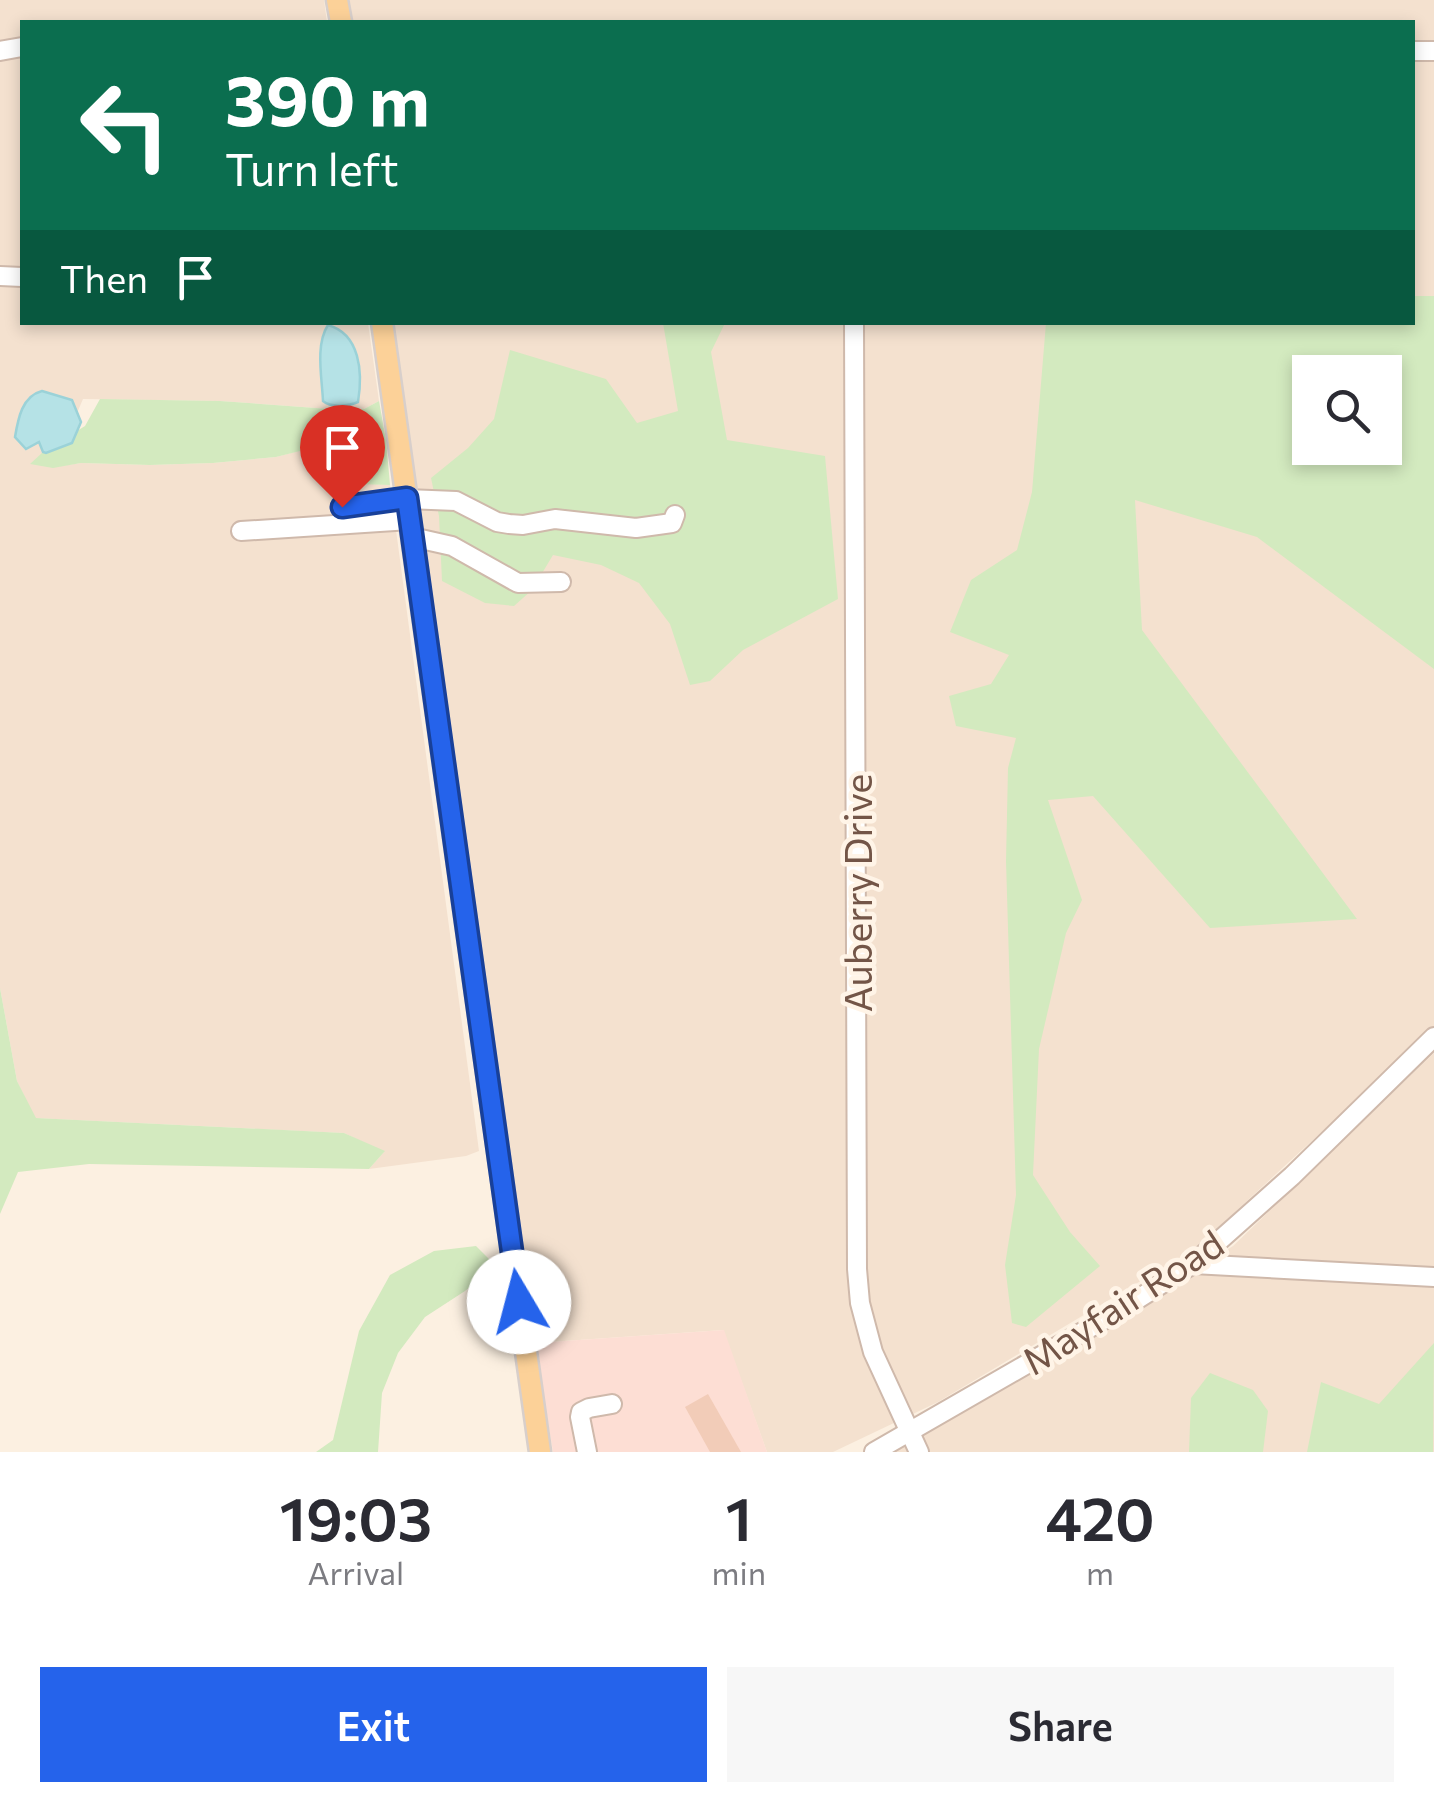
<!DOCTYPE html>
<html lang="en">
<head>
<meta charset="utf-8">
<style>
  :root { --surface:#fff; --page:#f7f7f7; --text:#2b2b33; --muted:#7c7c81; --accent:#2563eb }
  body { margin:0; font-family:Commissioner,sans-serif; background:var(--page); color:var(--text); height:100vh; display:flex; flex-direction:column; font-size:38px; white-space:nowrap }
  * { box-sizing:border-box; margin:0 }
  p { font-size:32px; color:var(--muted) }
  .icon { flex:none; width:55px; height:55px; fill:none; stroke:currentColor; stroke-width:2; stroke-linecap:round; stroke-linejoin:round }
  .map { position:relative; height:1452px; overflow:hidden }
  .side { display:flex; flex-direction:column; background:var(--surface); flex:1 }
  .side>* { flex:none }
  .banner { position:absolute; left:20px; top:20px; width:1395px; height:305px; border-radius:0px; box-shadow:0 5px 15px #0003; background:#0b6e4f; color:#fff; overflow:hidden }
  .buttons { position:absolute; left:1292px; top:355px; display:grid; gap:20px }
  .buttons a { display:grid; place-items:center; width:110px; height:110px; border-radius:0px; background:var(--surface); box-shadow:0 5px 15px #0003; font-size:50px }
  .pin { position:absolute; display:grid; place-items:center; width:85px; height:85px; color:#fff; margin:-102px -42px; border-radius:50% 50% 50% 0; rotate:-45deg; box-shadow:0 0 10px #0007 }
  .pin .icon { rotate:45deg }
  .me { position:absolute; width:110px; margin:-55px; rotate:352deg; stroke-linejoin:round; filter:drop-shadow(0 0 8px #0008) }
  .turn { display:flex; align-items:center; gap:35px; height:210px; padding:0 40px; font-size:45px }
  .turn .icon { width:130px; height:130px; stroke-width:2.5 }
  .turn b { display:block; font-size:70px; line-height:85px }
  .then { display:flex; align-items:center; height:95px; padding:0 40px; background:#0003; gap:20px; font-size:38px }
  .eta { display:flex; justify-content:space-evenly; align-items:center; height:170px; text-align:center }
  .eta b { font-size:60px; font-weight:600; line-height:70px }
  .cta { display:flex; gap:20px; margin-top:auto; padding:20px 40px }
  .cta a { flex:1; height:115px; border-radius:0px; background:var(--accent); color:#fff; font-size:40px; font-weight:600; line-height:115px; text-align:center }
  .cta a+a { background:var(--page); color:var(--text) }
  .map>svg:first-child { display:block }
  .residential { fill:#f4e1cf; fill-rule:evenodd }
  .commercial { fill:#fdded4 }
  .green { fill:#d3eabf; fill-rule:evenodd }
  .water { fill:#b5e2e6; stroke:#9bd2d8; stroke-width:2.5 }
  .building { fill:#f2ccb8 }
  .lines { fill:none; stroke-linecap:round; stroke-linejoin:round }
  .minor-casing { stroke:#cfb9ab; stroke-width:22 }
  .major-casing { stroke:#d8cfcb; stroke-width:25 }
  .minor { stroke:#fff; stroke-width:18 }
  .major { stroke:#fcd198; stroke-width:20 }
  .route-casing { stroke:#184099; stroke-width:25 }
  .route { stroke:#2563eb; stroke-width:18 }
  .labels { text-anchor:middle; dominant-baseline:central; stroke-width:9; stroke-linejoin:round; paint-order:stroke }
  .street-label { font-size:38px; fill:#735547; stroke:#fff4e7 }
</style>
</head>
<body>
<div class="map">
<svg width="1434" height="1452" viewBox="0 0 1434 1452">
  <rect width="100%" height="100%" fill="#fcf0e1"/>
  <g class="residential">
    <polygon points="0,0 324,0 327,22 22,22 22,322 368,323 379,401 364,409 330,409 220,401 83,399 54,467 81,463 150,465 213,463 276,457 336,441 355,483 390,485 479,1151 466,1156 369,1169 384,1152 344,1133 35,1118 17,1081 0,988"/>
    <path d="M349 0H1434V1028L1196 1248 938 1402 833 1452H767L723 1330 535 1343 393 323 1412 322V22H352ZM1310 372H1385V448H1310Z"/>
    <polygon points="1434,1053 1434,1452 893,1452 1233,1246"/>
  </g>
  <polygon class="commercial" points="724,1330 767,1452 553,1452 535,1343"/>
  <g class="green">
    <path d="M1413 296H1434V669L1257 537 1135 500 1142 630 1357 919 1210 928 1093 796 1048 800 1082 900 1066 933 1039 1049 1033 1175 1070 1232 1100 1266 1026 1327 1012 1323 1005 1265 1016 1195 1006 861 1008 768 1016 738 956 726 949 696 991 684 1009 655 950 632 971 580 1017 550 1032 492 1046 323 1412 322ZM1310 372H1385V448H1310Z"/>
    <polygon points="663,323 725,323 711,352 727,440 825,456 838,599 743,650 710,681 690,685 670,624 639,583 601,565 553,555 532,590 514,606 485,603 442,581 439,516 431,478 468,448 494,419 510,350 606,379 637,423 678,411"/>
    <polygon points="100,399 220,401 330,409 364,409 379,401 386,440 390,485 355,484 336,442 276,457 213,463 150,465 81,463 53,468 30,464 43,452 85,426"/>
    <polygon points="0,988 17,1081 36,1118 344,1133 385,1151 369,1169 89,1164 18,1172 0,1214"/>
    <polygon points="476,1246 496,1266 465,1291 425,1317 398,1353 382,1393 378,1452 316,1452 333,1440 359,1331 390,1275 434,1251"/>
    <polygon points="1434,1343 1433,1452 1307,1452 1321,1382 1379,1404"/>
    <polygon points="1210,1373 1253,1390 1268,1411 1263,1452 1189,1452 1191,1398"/>
  </g>
  <g class="water">
    <path d="M328 325C360 334 363 372 358 402 349 406 331 408 323 401 322 378 315 345 328 325Z"/>
    <path d="M42 391 72 400 81 422 72 443 46 453 43 452 39 442 26 449 15 437C18 419 22 396 42 391Z"/>
  </g>
  <polygon class="building" points="708,1394 741,1452 710,1452 685,1407"/>
  <g class="lines">
    <g class="minor-casing">
      <g id="minor">
        <polyline points="0,51 22,47"/>
        <polyline points="1412,51 1434,51"/>
        <polyline points="0,276 22,277"/>
        <polyline points="854,322 857,1269 860,1303 873,1352 919,1452"/>
        <polyline points="343,507 407,499 456,501 497,522 509,524 523,525 555,519 636,528 672,523 675,515"/>
        <polyline points="241,531 410,520"/>
        <polyline points="412,537 452,546 518,583 561,582"/>
        <polyline points="1193,1264 1434,1277"/>
        <polyline points="587,1452 580,1417 581,1412 589,1408 612,1404"/>
        <polyline points="874,1452 1119,1311 1193,1264 1292,1176 1434,1037"/>
      </g>
    </g>
    <g class="major-casing">
      <g id="major">
        <polyline points="337,0 341,22"/>
        <polyline points="382,322 540,1452"/>
      </g>
    </g>
    <use href="#minor" class="minor"/>
    <use href="#major" class="major"/>
  </g>
  <g class="lines">
    <g class="route-casing">
      <polyline id="route" points="342,507 407,498 519,1302"/>
    </g>
    <use href="#route" class="route"/>
  </g>
  <g class="labels">
    <g class="street-label">
      <text transform="translate(856 893) rotate(-90)">Auberry Drive</text>
      <text transform="translate(1122 1301) rotate(-33)">Mayfair Road</text>
    </g>
  </g>
</svg>
<div class="buttons">
<a><svg class="icon" aria-label="search" viewBox="0 0 24 24"><circle cx="10" cy="10" r="6"/><path d="M15 15l6 6"/></svg></a>
</div>
<div class="pin" style="left:342px;top:507px;background:#d93025"><svg class="icon" aria-label="arrive" viewBox="0 0 24 24"><path d="M6 21V4h12l-3 4 3 4H6"/></svg></div>
<svg class="me" style="left:519px;top:1302px" viewBox="-20 -20 40 40"><circle r="19" fill="#fff"/><path d="M0-13L10 11 0 6-10 11z" fill="#2563eb"/></svg>
<div class="banner">
<div class="turn"><svg class="icon" aria-label="left" viewBox="0 0 24 24"><path d="M17 20v-9H6M10 6l-5 5 5 5"/></svg><div><b>390 m</b>Turn left</div></div>
<div class="then">Then<svg class="icon" aria-label="arrive" viewBox="0 0 24 24"><path d="M6 21V4h12l-3 4 3 4H6"/></svg></div>
</div>
</div>
<section class="side">
<div class="eta">
<div><b>19:03</b><p>Arrival</p></div>
<div><b>1</b><p>min</p></div>
<div><b>420</b><p>m</p></div>
</div>
<div class="cta"><a>Exit</a><a>Share</a></div>
</section>
</body>
</html>
